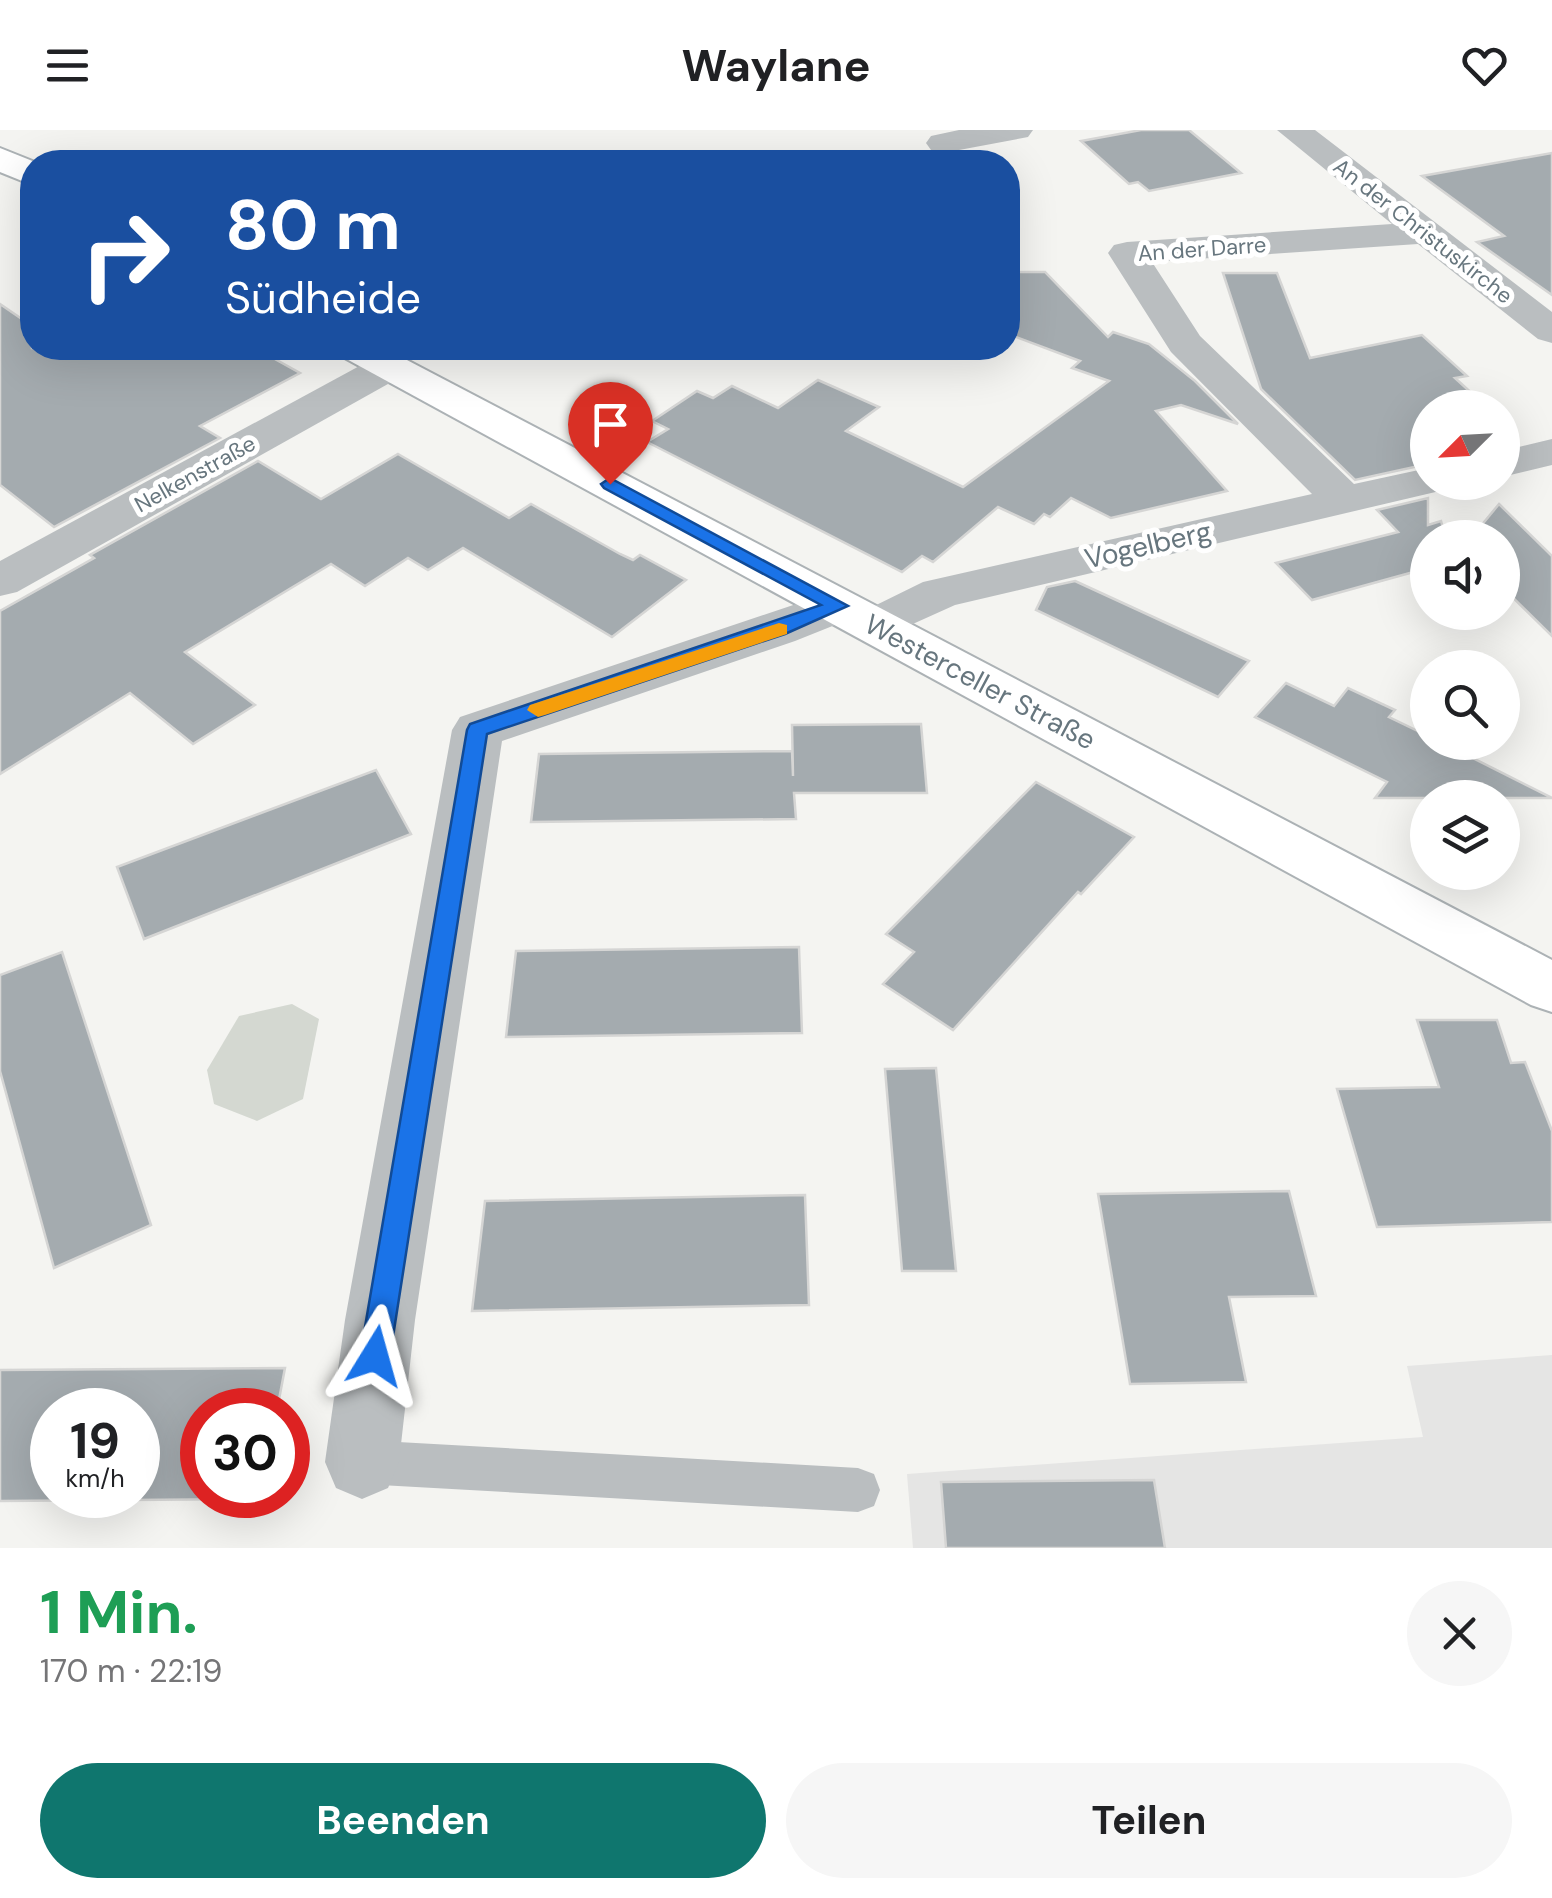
<!DOCTYPE html>
<html lang="de">
<head>
<meta charset="utf-8">
<style>
  :root { --surface:#fff; --page:#f6f6f6; --text:#202124; --muted:#757577; --accent:#0f766e }
  body { margin:0; font-family:"DM Sans",sans-serif; background:var(--page); color:var(--text); height:100vh; display:flex; flex-direction:column; font-size:38px; white-space:nowrap }
  * { box-sizing:border-box; margin:0 }
  p { font-size:32px; color:var(--muted) }
  .icon { flex:none; width:55px; height:55px; fill:none; stroke:currentColor; stroke-width:2; stroke-linecap:round; stroke-linejoin:round }
  .map { position:relative; height:1418px; overflow:hidden }
  .panel { display:flex; flex-direction:column; background:var(--surface); flex:1 }
  .panel>* { flex:none }
  .banner { position:absolute; left:20px; top:20px; width:1000px; height:210px; border-radius:40px; box-shadow:0 10px 40px #0002; background:#1a4fa0; color:#fff; overflow:hidden }
  .needle { width:65px; rotate:246deg }
  .fabs { position:absolute; left:1410px; top:260px; display:grid; gap:20px }
  .fabs a { display:grid; place-items:center; width:110px; height:110px; border-radius:50%; background:var(--surface); box-shadow:0 10px 40px #0002; font-size:50px }
  .speed { position:absolute; left:30px; top:1258px; display:flex; gap:20px; font-size:50px; font-weight:700; text-align:center }
  .speed>* { display:grid; place-content:center; width:130px; height:130px; border-radius:50%; background:var(--surface); box-shadow:0 10px 40px #0002; line-height:1 }
  .speed small { font-size:25px; font-weight:400 }
  .speed .limit { border:15px solid #d22; background:#fff; color:#111 }
  .pin { position:absolute; display:grid; place-items:center; width:85px; height:85px; color:#fff; margin:-102px -42px; border-radius:50% 50% 50% 0; rotate:-45deg; box-shadow:0 0 10px #0007 }
  .pin .icon { rotate:45deg }
  .me { position:absolute; width:110px; margin:-55px; rotate:8deg; stroke-linejoin:round; filter:drop-shadow(0 0 8px #0008) }
  .turn { display:flex; align-items:center; gap:35px; height:210px; padding:0 40px; font-size:45px }
  .turn .icon { width:130px; height:130px; stroke-width:2.5 }
  .turn b { display:block; font-size:70px; line-height:85px }
  .round { display:grid; place-items:center; flex:none; width:105px; height:105px; border-radius:52px; background:var(--page) }
  .summary { display:flex; align-items:center; justify-content:space-between; height:170px; padding:0 40px }
  h1 { font-size:60px; font-weight:700; line-height:75px; color:#1e9e55 }
  .primary-button { display:flex; gap:20px; margin-top:auto; padding:20px 40px }
  .primary-button a { flex:1; height:115px; border-radius:60px; background:var(--accent); color:#fff; font-size:40px; font-weight:700; line-height:115px; text-align:center }
  .primary-button a+a { background:var(--page); color:var(--text) }
  header { display:flex; justify-content:space-between; align-items:center; height:130px; padding:0 40px; background:var(--surface); font-size:45px; font-weight:700 }
  .map>svg:first-child { display:block }
  .built { fill:#e5e5e4 }
  .green { fill:#d4d8d1 }
  .building { fill:#a4abaf; stroke:#d5d5d4; stroke-width:2.5; fill-rule:evenodd }
  .lines { fill:none; stroke-linecap:round; stroke-linejoin:round }
  .secondary-casing { stroke:#acb2b5; stroke-width:4 }
  .lane { fill:#babec0; fill-rule:evenodd }
  .street { fill:#babec0; fill-rule:evenodd }
  .secondary { fill:#fff; fill-rule:evenodd }
  .route { fill:#1a73e8; stroke:#114b97; stroke-width:2.5 }
  .slow { fill:#f59e0b }
  .labels { text-anchor:middle; dominant-baseline:central; stroke-width:10; stroke-linejoin:round; paint-order:stroke }
  .far-street-label { font-size:22px; fill:#67767e; stroke:#fff }
  .street-label { font-size:28px; fill:#67767e; stroke:#fff }
</style>
</head>
<body>
<header><svg class="icon" aria-label="menu" viewBox="0 0 24 24"><path d="M4 6h16M4 12h16M4 18h16"/></svg>Waylane<svg class="icon" aria-label="heart" viewBox="0 0 24 24"><path d="M12 20l-8-8c-3-5 5-10 8-4 3-6 11-1 8 4z"/></svg></header>
<div class="map">
<svg width="1552" height="1418" viewBox="0 0 1552 1418">
  <rect width="100%" height="100%" fill="#f4f4f1"/>
  <polygon class="built" points="1552,1225 1552,1418 913,1418 907,1344 1423,1307 1407,1236"/>
  <polygon class="green" points="292,874 319,889 303,969 257,991 214,974 207,940 239,886"/>
  <g class="building">
    <polygon points="1141,0 1189,0 1241,43 1149,61 1138,52 1129,54 1081,11"/>
    <polygon points="1552,23 1552,165 1477,112 1504,106 1422,46"/>
    <polygon points="1008,142 1045,142 1108,207 1113,202 1149,214 1195,251 1238,294 1181,275 1156,281 1227,361 1111,388 1071,368 1050,387 1044,384 1034,394 998,377 933,432 922,426 902,442 647,312 668,299 652,291 697,261 713,268 732,256 778,278 818,250 879,277 846,301 963,357 1109,251 1072,238 1080,231 1008,204"/>
    <polygon points="1223,143 1277,143 1310,228 1422,205 1467,246 1455,248 1488,278 1428,278 1428,334 1355,350 1261,259"/>
    <polygon points="0,174 32,196 32,218 255,218 300,243 200,296 220,308 54,397 0,355"/>
    <polygon points="398,324 509,388 531,374 620,424 633,430 640,425 686,450 612,507 463,418 428,440 408,428 365,456 331,434 185,522 255,575 193,614 130,563 0,644 0,481 94,428 90,425 258,331 321,369"/>
    <polygon points="1428,368 1428,395 1441,391 1446,408 1428,408 1428,438 1312,470 1276,433 1398,402 1377,380"/>
    <polygon points="1499,374 1552,426 1552,506 1502,457 1502,408 1471,408"/>
    <polygon points="1075,451 1249,531 1218,567 1036,480 1047,457"/>
    <polygon points="1286,553 1334,576 1348,558 1395,580 1389,587 1428,606 1428,612 1441,612 1552,668 1375,668 1387,652 1255,587"/>
    <polygon points="921,594 927,663 794,663 796,689 531,692 539,624 792,621 793,646 792,595"/>
    <polygon points="376,640 411,704 144,809 117,737"/>
    <polygon points="1036,652 1134,707 1081,764 1078,762 953,900 883,854 914,822 886,804"/>
    <polygon points="799,817 802,903 506,907 516,821"/>
    <polygon points="62,822 151,1095 54,1138 0,941 0,845"/>
    <polygon points="1417,890 1497,890 1511,933 1525,932 1552,1001 1552,1092 1377,1097 1337,959 1439,957"/>
    <polygon points="936,938 956,1141 902,1141 885,939"/>
    <polygon points="1289,1061 1316,1166 1229,1167 1246,1252 1130,1254 1098,1064"/>
    <polygon points="805,1065 809,1175 472,1181 485,1071"/>
    <path d="M285 1238 277 1280H202V1365H259L258 1369 0 1371V1240ZM52 1280H138V1365H52Z"/>
    <polygon points="1154,1350 1165,1418 946,1418 941,1352"/>
  </g>
  <g class="lines">
    <g class="secondary-casing">
      <g id="secondary">
        <polygon points="0,18 35,32 32,55 0,42"/>
        <polygon points="335,218 384,218 1552,830 1552,882 1531,875 341,226"/>
      </g>
    </g>
    <polygon class="lane" points="362,1310 858,1338 874,1344 880,1360 874,1376 858,1382 362,1354 347,1347 340,1332 347,1317"/>
    <g class="street">
      <polygon points="959,0 1033,0 1028,7 943,23 931,20 926,13 931,6"/>
      <polygon points="1277,0 1315,0 1552,182 1552,213 1538,209 1418,114 1152,132 1200,206 1354,354 1428,338 1428,352 1449,352 1444,360 955,475 875,511 858,506 851,495 858,484 923,452 1312,364 1171,222 1108,123 1114,115 1127,112 1392,94"/>
      <polygon points="390,224 404,227 410,236 404,245 17,462 0,466 0,431 376,227"/>
      <polygon points="1552,309 1552,335 1502,347 1502,321"/>
      <polygon points="838,460 855,465 862,476 855,487 795,511 502,611 415,1190 399,1332 388,1358 362,1369 336,1358 325,1332 345,1190 452,600 460,587"/>
    </g>
    <use href="#secondary" class="secondary"/>
  </g>
  <polygon class="route" points="610,348 848,476 785,504 487,604 390,1226 385,1236 375,1240 365,1236 360,1226 467,600 470,594 821,475 604,358 601,354"/>
  <polygon class="slow" points="779,493 787,495 787,504 545,585 538,587 527,580 530,575"/>
  <g class="labels">
    <g class="far-street-label">
      <text transform="translate(1423 101) rotate(38)">An der Christuskirche</text>
      <text transform="translate(1202 119) rotate(-4)">An der Darre</text>
      <text transform="translate(195 344) rotate(-29)">Nelkenstraße</text>
    </g>
    <g class="street-label">
      <text transform="translate(1148 415) rotate(-13)">Vogelberg</text>
      <text transform="translate(980 552) rotate(28)">Westerceller Straße</text>
    </g>
  </g>
</svg>
<div class="fabs">
<a><svg class="needle" viewBox="-14 -14 28 28"><path d="M0-13l5 13h-10z" fill="#e53935"/><path d="M0 13l5-13h-10z" fill="#757577"/></svg></a>
<a><svg class="icon" aria-label="sound" viewBox="0 0 24 24"><path d="M4 9h4l5-4v14l-5-4H4zM17 9q2 3 0 6"/></svg></a>
<a><svg class="icon" aria-label="search" viewBox="0 0 24 24"><circle cx="10" cy="10" r="6"/><path d="M15 15l6 6"/></svg></a>
<a><svg class="icon" aria-label="layers" viewBox="0 0 24 24"><path d="M12 4l9 5-9 5-9-5zM3 14l9 5 9-5"/></svg></a>
</div>
<div class="speed"><div>19<small>km/h</small></div><div class="limit">30</div></div>
<div class="pin" style="left:610px;top:354px;background:#d93025"><svg class="icon" aria-label="arrive" viewBox="0 0 24 24"><path d="M6 21V4h12l-3 4 3 4H6"/></svg></div>
<svg class="me" style="left:375px;top:1226px" viewBox="-20 -20 40 40"><path d="M0-17L14 15 0 8-14 15z" fill="#1a73e8" stroke="#fff" stroke-width="4"/></svg>
<div class="banner">
<div class="turn"><svg class="icon" aria-label="right" viewBox="0 0 24 24"><path d="M7 20v-9h11M14 6l5 5-5 5"/></svg><div><b>80 m</b>Südheide</div></div>
</div>
</div>
<section class="panel">
<div class="summary"><div><h1>1 Min.</h1><p>170 m · 22:19</p></div><a class="round"><svg class="icon" aria-label="close" viewBox="0 0 24 24"><path d="M6 6l12 12M18 6L6 18"/></svg></a></div>
<div class="primary-button"><a>Beenden</a><a>Teilen</a></div>
</section>
</body>
</html>
